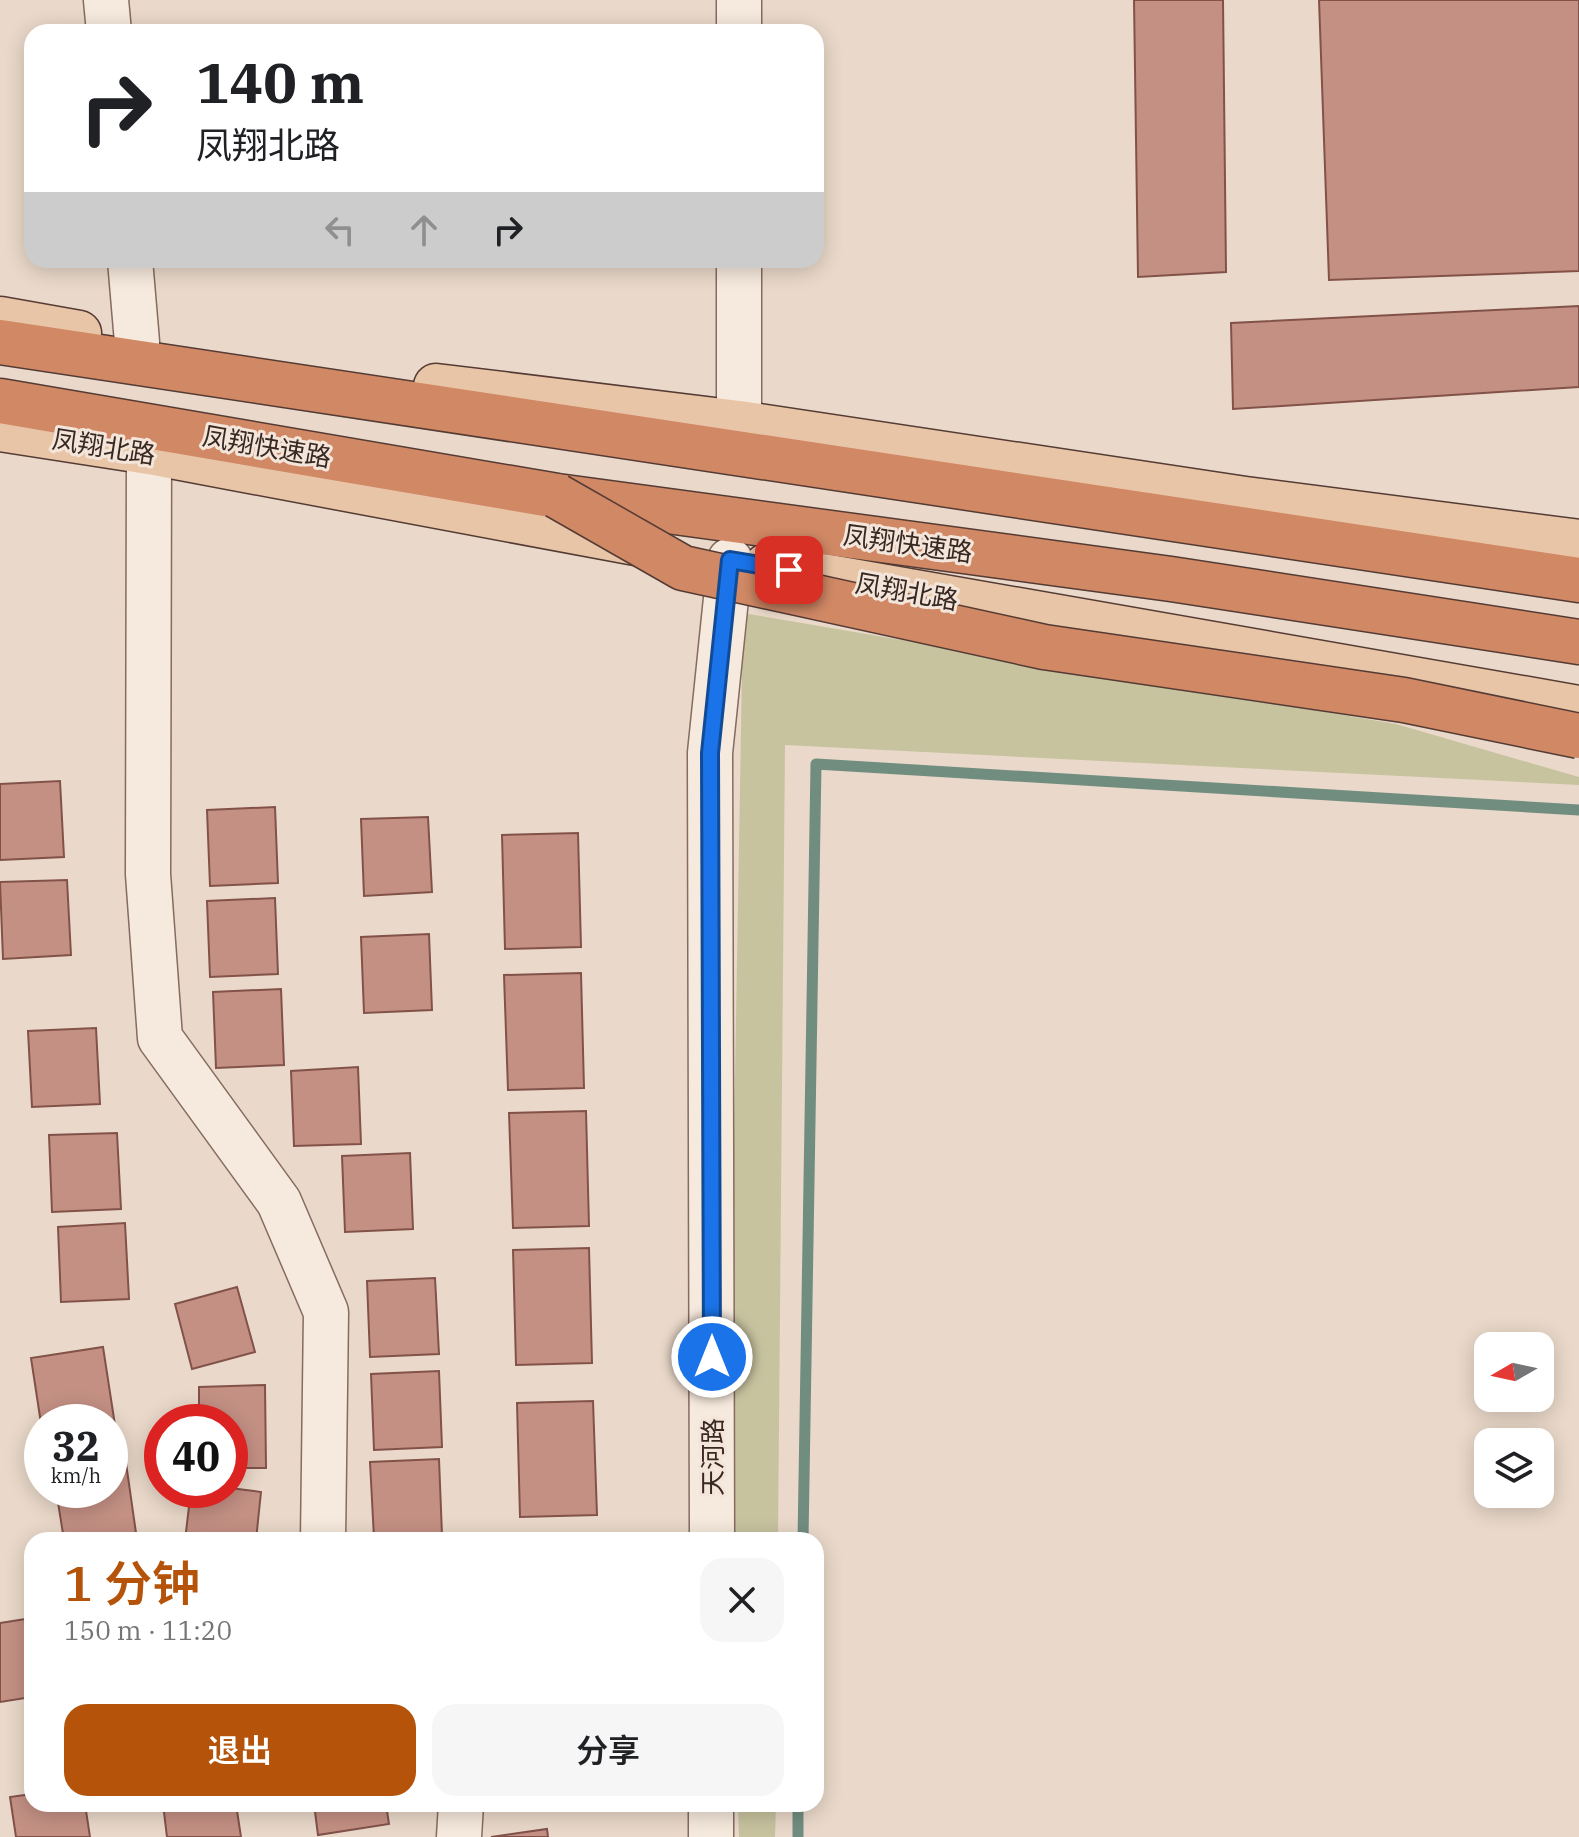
<!DOCTYPE html>
<html lang="zh">
<head>
<meta charset="utf-8">
<style>
  :root { --surface:#fff; --page:#f6f6f6; --text:#202124; --muted:#757577; --accent:#b45309 }
  body { margin:0; font-family:"IBM Plex Serif","Noto Sans SC",serif; background:var(--page); color:var(--text); height:100vh; display:flex; flex-direction:column; font-size:30px; white-space:nowrap }
  * { box-sizing:border-box; margin:0 }
  p { font-size:26px; color:var(--muted) }
  .icon { flex:none; width:44px; height:44px; fill:none; stroke:currentColor; stroke-width:2; stroke-linecap:round; stroke-linejoin:round }
  .map { position:relative; flex:1; overflow:hidden }
  .details { position:absolute; left:24px; top:1532px; width:800px; height:280px; display:flex; flex-direction:column; background:var(--surface); border-radius:24px; box-shadow:0 4px 20px #0003 }
  .details>* { flex:none }
  .banner { position:absolute; left:24px; top:24px; width:800px; height:244px; border-radius:24px; box-shadow:0 4px 20px #0003; background:#fff; color:var(--text); overflow:hidden }
  .needle { width:52px; rotate:261deg }
  .controls { position:absolute; left:1474px; top:1332px; display:grid; gap:16px }
  .controls a { display:grid; place-items:center; width:80px; height:80px; border-radius:16px; background:var(--surface); box-shadow:0 4px 20px #0003; font-size:40px }
  .speed { position:absolute; left:24px; top:1404px; display:flex; gap:16px; font-size:40px; font-weight:700; text-align:center }
  .speed>* { display:grid; place-content:center; width:104px; height:104px; border-radius:50%; background:var(--surface); box-shadow:0 4px 20px #0003; line-height:1 }
  .speed small { font-size:20px; font-weight:400 }
  .speed .limit { border:12px solid #d22; background:#fff; color:#111 }
  .pin { position:absolute; display:grid; place-items:center; width:68px; height:68px; color:#fff; margin:-34px; border-radius:16px; box-shadow:0 4px 12px #0006 }
  .me { position:absolute; width:88px; margin:-44px; rotate:0deg; stroke-linejoin:round; filter:drop-shadow(0 0 6px #0008) }
  .turn { display:flex; align-items:center; gap:28px; height:168px; padding:0 40px; font-size:36px }
  .turn .icon { width:104px; height:104px; stroke-width:2.5 }
  .turn b { display:block; font-size:56px; line-height:68px }
  .lanes { display:flex; align-items:center; height:76px; padding:0 40px; background:#0003; justify-content:center; gap:40px; direction:ltr }
  .lanes .off { opacity:.35 }
  .round { display:grid; place-items:center; flex:none; width:84px; height:84px; border-radius:24px; background:var(--page) }
  .head { display:flex; align-items:center; justify-content:space-between; height:136px; padding:0 40px }
  h1 { font-size:48px; font-weight:600; line-height:60px; color:var(--accent) }
  .action { display:flex; gap:16px; margin-top:auto; padding:16px 40px }
  .action a { flex:1; height:92px; border-radius:24px; background:var(--accent); color:#fff; font-size:32px; font-weight:600; line-height:92px; text-align:center }
  .action a+a { background:var(--page); color:var(--text) }
  .map>svg:first-child { display:block }
  .green { fill:#c8c39f }
  .lines { fill:none; stroke-linecap:round; stroke-linejoin:round }
  .stream { stroke:#718d80; stroke-width:11 }
  .building { fill:#c49084; stroke:#825249; stroke-width:2 }
  .minor-casing { stroke:#856b60; stroke-width:47 }
  .major-casing { stroke:#543b34; stroke-width:47 }
  .highway-casing { stroke:#543b34; stroke-width:47 }
  .minor { stroke:#f6e9dd; stroke-width:44 }
  .major { stroke:#e9c5a7; stroke-width:44 }
  .highway { stroke:#d08865; stroke-width:44 }
  .highway-bridge-casing { stroke:#543b34; stroke-width:47; stroke-linecap:butt }
  .highway-bridge { stroke:#d08865; stroke-width:44 }
  .route-casing { stroke:#114b97; stroke-width:20 }
  .route { stroke:#1a73e8; stroke-width:14 }
  .labels { text-anchor:middle; dominant-baseline:central; stroke-width:6; stroke-linejoin:round; paint-order:stroke }
  .street-label { font-size:26px; fill:#382822; stroke:#f3e5d9 }
</style>
</head>
<body>
<div class="map">
<svg width="1579" height="1837" viewBox="0 0 1579 1837">
  <rect width="100%" height="100%" fill="#ead9ca"/>
  <g class="green">
    <polygon points="743,613 1396,724 1579,777 1579,785 785,745 778,1540 734,1540 731,1310"/>
    <polygon points="738,1804 776,1804 775,1837 739,1837"/>
  </g>
  <g class="lines">
    <g class="stream">
      <polyline points="803,1540 816,764 1579,810"/>
      <polyline points="798,1837 798,1804"/>
    </g>
  </g>
  <g class="building">
    <polygon points="1134,0 1223,0 1226,272 1138,277"/>
    <polygon points="1319,0 1579,0 1579,271 1329,280"/>
    <polygon points="1579,306 1579,387 1233,409 1231,323"/>
    <polygon points="60,781 64,857 0,860 0,784"/>
    <polygon points="275,807 278,883 210,886 207,810"/>
    <polygon points="428,817 432,892 364,896 361,819"/>
    <polygon points="578,833 581,947 505,949 502,835"/>
    <polygon points="67,880 71,955 3,959 0,882"/>
    <polygon points="275,898 278,974 210,977 207,901"/>
    <polygon points="429,934 432,1010 364,1013 361,937"/>
    <polygon points="581,973 584,1088 508,1090 504,975"/>
    <polygon points="281,989 284,1065 216,1068 213,992"/>
    <polygon points="96,1028 100,1104 32,1107 28,1031"/>
    <polygon points="358,1067 361,1144 294,1146 291,1071"/>
    <polygon points="586,1111 589,1226 513,1228 509,1113"/>
    <polygon points="117,1133 121,1209 52,1212 49,1135"/>
    <polygon points="410,1153 413,1229 345,1232 342,1156"/>
    <polygon points="125,1223 129,1299 61,1302 58,1227"/>
    <polygon points="589,1248 592,1363 516,1365 513,1250"/>
    <polygon points="435,1278 439,1354 370,1357 367,1281"/>
    <polygon points="237,1287 255,1352 192,1369 175,1304"/>
    <polygon points="103,1347 115,1425 110,1425 110,1422 42,1422 42,1430 31,1358"/>
    <polygon points="439,1371 442,1447 374,1450 371,1374"/>
    <polygon points="265,1385 266,1468 230,1468 230,1422 199,1422 199,1387"/>
    <polygon points="593,1401 597,1515 520,1517 517,1403"/>
    <polygon points="125,1456 136,1533 92,1540 64,1540 56,1490 110,1490 110,1458"/>
    <polygon points="439,1459 442,1535 374,1538 370,1462"/>
    <polygon points="230,1488 261,1492 256,1540 185,1540 191,1490 230,1490"/>
    <polygon points="598,1536 598,1540 522,1540 522,1538"/>
    <polygon points="32,1618 32,1697 0,1702 0,1623"/>
    <polygon points="32,1794 32,1804 85,1804 90,1837 16,1837 10,1797"/>
    <polygon points="163,1804 236,1804 241,1837 167,1837"/>
    <polygon points="314,1804 386,1804 389,1824 318,1835"/>
    <polygon points="547,1829 548,1837 491,1837"/>
  </g>
  <g class="lines">
    <g class="minor-casing">
      <g id="minor">
        <polyline points="106,0 109,32"/>
        <polyline points="739,32 739,0"/>
        <polyline points="130,260 137,342"/>
        <polyline points="739,423 739,260"/>
        <polyline points="149,452 148,874 160,1038 279,1202 326,1312 323,1540"/>
        <polyline points="712,1540 710,753 730,560"/>
        <polyline points="459,1837 461,1804"/>
        <polyline points="711,1837 711,1804"/>
      </g>
    </g>
    <g class="major-casing">
      <g id="major">
        <polyline points="0,319 79,333"/>
        <polyline points="436,386 739,423 1245,499 1579,542"/>
        <polyline points="0,429 149,452 635,543"/>
        <polyline points="766,566 1579,708"/>
      </g>
    </g>
    <g class="highway-casing">
      <g id="highway">
        <polyline points="0,342 1579,580"/>
        <polyline points="0,401 557,496 1171,579 1579,642"/>
      </g>
    </g>
    <use href="#minor" class="minor"/>
    <use href="#major" class="major"/>
    <use href="#highway" class="highway"/>
    <g class="highway-bridge-casing">
      <polyline id="highway-bridge" points="557,496 683,568 1044,647 1404,700 1579,736"/>
    </g>
    <use href="#highway-bridge" class="highway-bridge"/>
  </g>
  <g class="lines">
    <g class="route-casing">
      <polyline id="route" points="712,1357 710,753 730,560 789,570"/>
    </g>
    <use href="#route" class="route"/>
  </g>
  <g class="labels">
    <g class="street-label">
      <text transform="translate(104 446) rotate(9)">凤翔北路</text>
      <text transform="translate(267 446) rotate(10)">凤翔快速路</text>
      <text transform="translate(908 543) rotate(8)">凤翔快速路</text>
      <text transform="translate(907 591) rotate(10)">凤翔北路</text>
      <text transform="translate(712 1457) rotate(-90)">天河路</text>
    </g>
  </g>
</svg>
<div class="controls">
<a><svg class="needle" viewBox="-14 -14 28 28"><path d="M0-13l5 13h-10z" fill="#e53935"/><path d="M0 13l5-13h-10z" fill="#757577"/></svg></a>
<a><svg class="icon" aria-label="layers" viewBox="0 0 24 24"><path d="M12 4l9 5-9 5-9-5zM3 14l9 5 9-5"/></svg></a>
</div>
<div class="speed"><div>32<small>km/h</small></div><div class="limit">40</div></div>
<div class="pin" style="left:789px;top:570px;background:#d93025"><svg class="icon" aria-label="arrive" viewBox="0 0 24 24"><path d="M6 21V4h12l-3 4 3 4H6"/></svg></div>
<svg class="me" style="left:712px;top:1357px" viewBox="-20 -20 40 40"><circle r="17" fill="#1a73e8" stroke="#fff" stroke-width="3"/><path d="M0-11L8 9 0 5-8 9z" fill="#fff"/></svg>
<div class="banner">
<div class="turn"><svg class="icon" aria-label="right" viewBox="0 0 24 24"><path d="M7 20v-9h11M14 6l5 5-5 5"/></svg><div><b>140 m</b>凤翔北路</div></div>
<div class="lanes"><svg class="icon off" aria-label="left" viewBox="0 0 24 24"><path d="M17 20v-9H6M10 6l-5 5 5 5"/></svg><svg class="icon off" aria-label="ahead" viewBox="0 0 24 24"><path d="M12 20V5M6 11l6-6 6 6"/></svg><svg class="icon" aria-label="right" viewBox="0 0 24 24"><path d="M7 20v-9h11M14 6l5 5-5 5"/></svg></div>
</div>
<section class="details">
<div class="head"><div><h1>1 分钟</h1><p>150 m · 11:20</p></div><a class="round"><svg class="icon" aria-label="close" viewBox="0 0 24 24"><path d="M6 6l12 12M18 6L6 18"/></svg></a></div>
<div class="action"><a>退出</a><a>分享</a></div>
</section>
</div>
</body>
</html>
